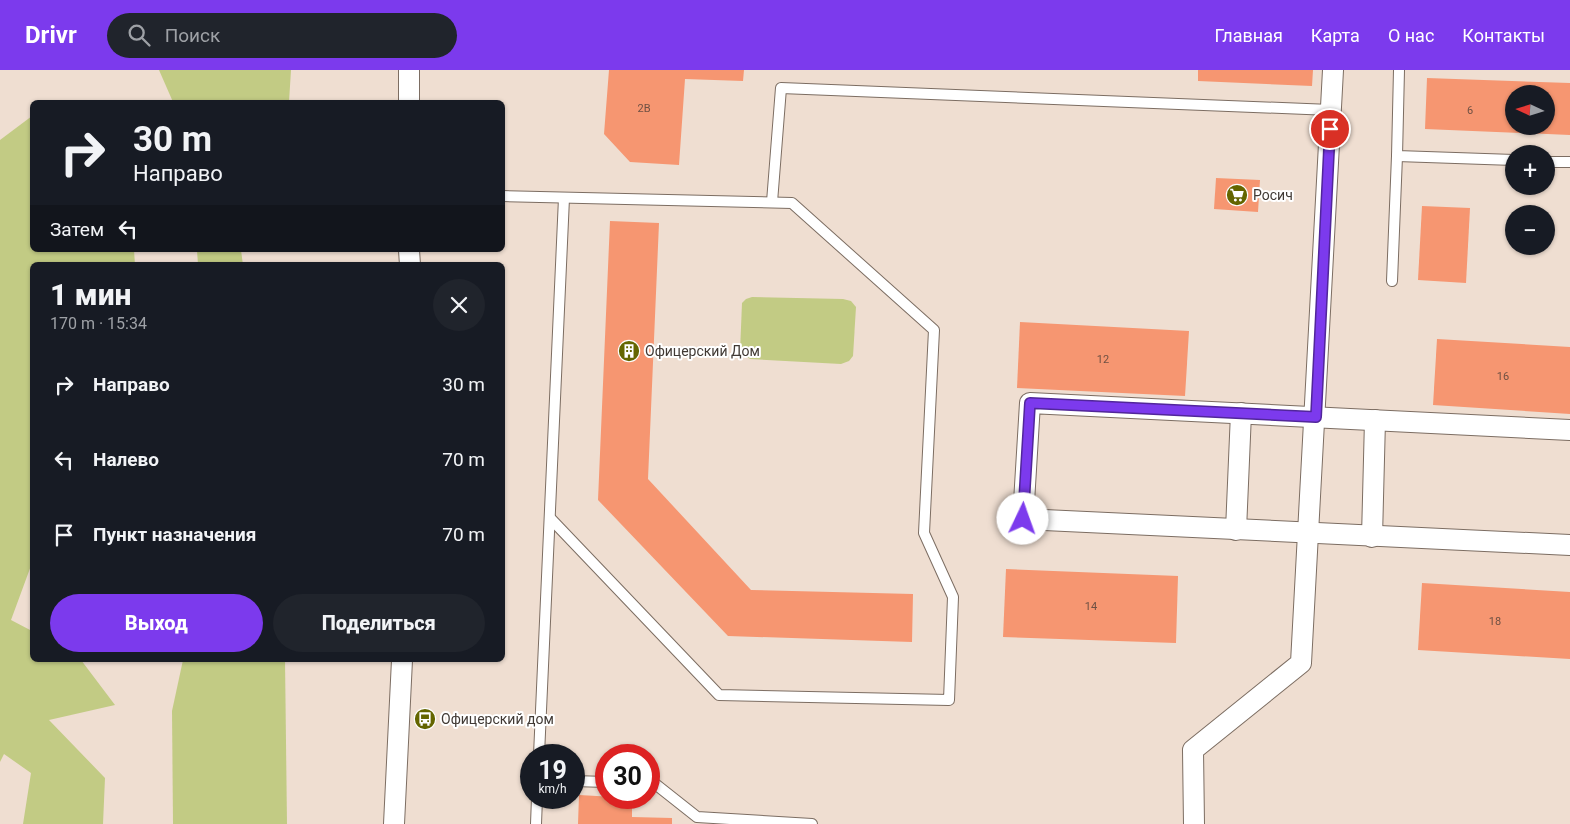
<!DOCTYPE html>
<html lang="ru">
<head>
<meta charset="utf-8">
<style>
  :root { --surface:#171b24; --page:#20242c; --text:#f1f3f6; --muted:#9ea1a6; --accent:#7c3aed }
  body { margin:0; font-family:Roboto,sans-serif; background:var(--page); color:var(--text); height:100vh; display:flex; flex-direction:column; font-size:19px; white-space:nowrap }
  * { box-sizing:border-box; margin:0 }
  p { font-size:16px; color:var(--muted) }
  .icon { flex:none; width:28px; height:28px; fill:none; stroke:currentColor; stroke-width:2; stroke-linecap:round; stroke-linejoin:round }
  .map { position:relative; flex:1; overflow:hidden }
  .details { position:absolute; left:30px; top:192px; width:475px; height:400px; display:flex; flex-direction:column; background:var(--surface); border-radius:8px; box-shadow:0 1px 4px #0004 }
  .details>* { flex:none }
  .top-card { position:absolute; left:30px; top:30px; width:475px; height:152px; border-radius:8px; box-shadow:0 1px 4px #0004; background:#171b24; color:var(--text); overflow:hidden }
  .needle { width:32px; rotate:274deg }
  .buttons { position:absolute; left:1505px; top:15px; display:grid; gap:10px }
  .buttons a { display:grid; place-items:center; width:50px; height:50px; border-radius:50%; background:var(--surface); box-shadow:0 1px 4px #0004; font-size:25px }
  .speed { position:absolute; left:520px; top:674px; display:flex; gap:10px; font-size:25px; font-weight:700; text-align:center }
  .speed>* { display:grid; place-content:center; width:65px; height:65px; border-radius:50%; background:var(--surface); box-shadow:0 1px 4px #0004; line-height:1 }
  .speed small { font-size:12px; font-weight:400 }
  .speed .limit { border:8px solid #d22; background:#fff; color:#111 }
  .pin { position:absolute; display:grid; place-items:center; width:42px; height:42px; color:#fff; margin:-21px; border:2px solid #fff; border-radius:50%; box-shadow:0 1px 5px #0007 }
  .me { position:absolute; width:55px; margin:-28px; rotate:3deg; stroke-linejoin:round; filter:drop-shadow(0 0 4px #0008) }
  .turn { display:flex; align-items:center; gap:18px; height:105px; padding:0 20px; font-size:22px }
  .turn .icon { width:65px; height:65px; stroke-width:2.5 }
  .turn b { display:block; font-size:35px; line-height:42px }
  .then { display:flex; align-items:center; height:48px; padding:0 20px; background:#0003; gap:10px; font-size:19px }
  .round { display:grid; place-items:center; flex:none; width:52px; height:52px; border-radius:26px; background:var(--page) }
  .headline { display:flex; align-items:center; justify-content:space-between; height:85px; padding:0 20px }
  h1 { font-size:30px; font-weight:800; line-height:38px }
  .button { display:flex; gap:10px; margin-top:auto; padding:10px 20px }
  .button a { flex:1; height:58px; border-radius:30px; background:var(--accent); color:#fff; font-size:20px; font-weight:800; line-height:58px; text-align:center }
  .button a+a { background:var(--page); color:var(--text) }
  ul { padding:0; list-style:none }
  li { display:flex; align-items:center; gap:15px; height:75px; padding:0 20px }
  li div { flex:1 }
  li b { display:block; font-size:19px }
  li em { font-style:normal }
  header { display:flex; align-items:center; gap:30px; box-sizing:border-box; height:70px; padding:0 25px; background:var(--accent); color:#fff }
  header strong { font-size:24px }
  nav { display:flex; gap:28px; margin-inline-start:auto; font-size:18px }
  .search { width:350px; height:45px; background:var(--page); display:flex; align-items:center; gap:12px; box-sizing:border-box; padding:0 18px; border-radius:28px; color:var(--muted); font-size:19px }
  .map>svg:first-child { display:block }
  .green { fill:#c2cb84 }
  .building { fill:#f69671; fill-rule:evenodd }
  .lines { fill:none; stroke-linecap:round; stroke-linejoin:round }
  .service-casing { stroke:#7c6d62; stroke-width:12 }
  .minor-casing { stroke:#7c6d62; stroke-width:22 }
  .service { stroke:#fff; stroke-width:10 }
  .minor { stroke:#fff; stroke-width:20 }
  .route-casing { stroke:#51269a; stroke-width:12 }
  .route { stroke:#7c3aed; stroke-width:9 }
  .labels { text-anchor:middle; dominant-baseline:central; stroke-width:4; stroke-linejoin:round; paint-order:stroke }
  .number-label { font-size:11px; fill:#6e5043 }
  .poi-label { font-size:14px; fill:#403934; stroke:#fff; text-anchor:start }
</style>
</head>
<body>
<header>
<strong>Drivr</strong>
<div class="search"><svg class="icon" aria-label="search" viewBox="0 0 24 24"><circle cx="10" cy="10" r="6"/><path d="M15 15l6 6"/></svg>Поиск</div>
<nav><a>Главная</a><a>Карта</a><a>О нас</a><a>Контакты</a></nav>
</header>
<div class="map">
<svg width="1570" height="754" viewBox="0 0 1570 754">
  <rect width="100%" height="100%" fill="#efded1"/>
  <g class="green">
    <polygon points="159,0 291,0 289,32 173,32"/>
    <polygon points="32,46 32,180 134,180 135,195 32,195 32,493 11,550 32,561 32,590 81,590 115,635 49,650 105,708 103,754 23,754 31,703 4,684 0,692 0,70"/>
    <polygon points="197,180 241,180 243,195 198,195"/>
    <polygon points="752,227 843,229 851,231 856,237 853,286 849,291 841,294 750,289 740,282 742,233 746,229"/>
    <polygon points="183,590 285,590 287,754 173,754 172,641"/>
  </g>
  <g class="building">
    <polygon points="609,0 744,0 743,11 685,9 679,95 630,92 604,64"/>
    <polygon points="1198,0 1313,0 1312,16 1198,11"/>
    <path d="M1427 8 1570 13V65L1425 59ZM1514 24H1546V56H1514Z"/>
    <polygon points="1216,108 1260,110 1258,142 1214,139"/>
    <polygon points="1422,136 1470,138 1466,213 1418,210"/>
    <polygon points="610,151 659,153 648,409 751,520 913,524 912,572 728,566 598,430"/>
    <polygon points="1020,252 1189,261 1185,326 1017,318"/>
    <polygon points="1437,269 1570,277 1570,344 1433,335"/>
    <polygon points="1006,499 1178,506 1176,573 1003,567"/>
    <polygon points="1422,513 1570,522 1570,589 1418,580"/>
    <polygon points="579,725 632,728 632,747 672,748 672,754 578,754"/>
  </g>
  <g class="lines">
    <g class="service-casing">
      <g id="service">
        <polyline points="1399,0 1397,86 1514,90"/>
        <polyline points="1546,92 1570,92"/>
        <polyline points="502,126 792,133 934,260 924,463 953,527 949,630 719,625 551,449"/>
        <polyline points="772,132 781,18 1331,40"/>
        <polyline points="1392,211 1397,86"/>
        <polyline points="539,685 564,128"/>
        <polyline points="574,711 606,712"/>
        <polyline points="649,713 654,713 697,747 812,754"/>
        <polyline points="536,754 537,728"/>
      </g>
    </g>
    <g class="minor-casing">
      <g id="minor">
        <polyline points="409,32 409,0"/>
        <polyline points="409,180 410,195"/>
        <polyline points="1570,360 1030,333 1023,449 1570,475"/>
        <polyline points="1236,460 1241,343"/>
        <polyline points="1372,467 1375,350"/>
        <polyline points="394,754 402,590"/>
        <polyline points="1194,754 1193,680 1301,593 1333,0"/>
      </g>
    </g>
    <use href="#service" class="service"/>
    <use href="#minor" class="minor"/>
  </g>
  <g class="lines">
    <g class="route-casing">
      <polyline id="route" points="1023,449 1030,333 1316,347 1330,59"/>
    </g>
    <use href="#route" class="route"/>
  </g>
  <defs>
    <g id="supermarket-disc" transform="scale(1.125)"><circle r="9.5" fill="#646500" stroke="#fff"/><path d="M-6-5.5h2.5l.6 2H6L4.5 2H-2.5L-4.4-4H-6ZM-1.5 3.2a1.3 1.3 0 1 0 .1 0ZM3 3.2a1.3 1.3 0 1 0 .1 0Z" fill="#fff"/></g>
    <g id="building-disc" transform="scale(1.125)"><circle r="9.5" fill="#646500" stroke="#fff"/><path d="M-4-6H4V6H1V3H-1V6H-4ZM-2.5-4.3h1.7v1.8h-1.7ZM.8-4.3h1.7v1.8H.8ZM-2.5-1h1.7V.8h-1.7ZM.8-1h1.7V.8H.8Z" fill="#fff"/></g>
    <g id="bus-disc" transform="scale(1.125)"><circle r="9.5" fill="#646500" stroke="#fff"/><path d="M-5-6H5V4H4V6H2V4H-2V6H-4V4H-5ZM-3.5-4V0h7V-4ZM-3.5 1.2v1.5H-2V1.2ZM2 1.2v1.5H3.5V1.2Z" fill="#fff"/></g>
  </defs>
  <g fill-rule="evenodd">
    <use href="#supermarket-disc" x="1237" y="125"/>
    <use href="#building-disc" x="629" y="281"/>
    <use href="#bus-disc" x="425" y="649"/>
  </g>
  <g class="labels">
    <g class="number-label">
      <text x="644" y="38">2В</text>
      <text x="1470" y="40">6</text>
      <text x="1103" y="289">12</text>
      <text x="1503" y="306">16</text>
      <text x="1091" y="536">14</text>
      <text x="1495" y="551">18</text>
    </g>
    <g class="poi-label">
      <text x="1253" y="125">Росич</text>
      <text x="645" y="281">Офицерский Дом</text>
      <text x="441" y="649">Офицерский дом</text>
    </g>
  </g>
</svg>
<div class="buttons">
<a><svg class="needle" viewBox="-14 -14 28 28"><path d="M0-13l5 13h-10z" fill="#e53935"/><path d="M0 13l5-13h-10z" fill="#9ea1a6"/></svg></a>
<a>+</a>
<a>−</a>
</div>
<div class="speed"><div>19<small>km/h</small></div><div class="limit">30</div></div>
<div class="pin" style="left:1330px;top:59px;background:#d93025"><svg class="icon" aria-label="arrive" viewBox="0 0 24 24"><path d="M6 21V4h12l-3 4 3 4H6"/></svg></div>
<svg class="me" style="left:1023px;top:449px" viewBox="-20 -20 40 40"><circle r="19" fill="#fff"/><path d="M0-13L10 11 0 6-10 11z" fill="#7c3aed"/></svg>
<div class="top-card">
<div class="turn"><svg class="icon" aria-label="right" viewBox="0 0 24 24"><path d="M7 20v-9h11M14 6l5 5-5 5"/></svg><div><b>30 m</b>Направо</div></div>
<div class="then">Затем<svg class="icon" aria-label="left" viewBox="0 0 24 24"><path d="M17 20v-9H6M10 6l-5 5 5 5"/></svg></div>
</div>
<section class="details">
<div class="headline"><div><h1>1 мин</h1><p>170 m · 15:34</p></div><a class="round"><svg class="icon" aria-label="close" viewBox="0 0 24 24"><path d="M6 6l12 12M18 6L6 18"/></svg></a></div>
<ul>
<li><svg class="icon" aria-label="right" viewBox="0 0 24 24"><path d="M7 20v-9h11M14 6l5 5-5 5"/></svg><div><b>Направо</b></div><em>30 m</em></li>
<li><svg class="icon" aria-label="left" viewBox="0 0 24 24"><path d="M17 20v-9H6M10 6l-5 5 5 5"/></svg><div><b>Налево</b></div><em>70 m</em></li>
<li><svg class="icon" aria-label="arrive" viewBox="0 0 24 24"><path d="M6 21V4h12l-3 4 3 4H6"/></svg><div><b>Пункт назначения</b></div><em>70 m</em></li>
</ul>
<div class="button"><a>Выход</a><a>Поделиться</a></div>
</section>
</div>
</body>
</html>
